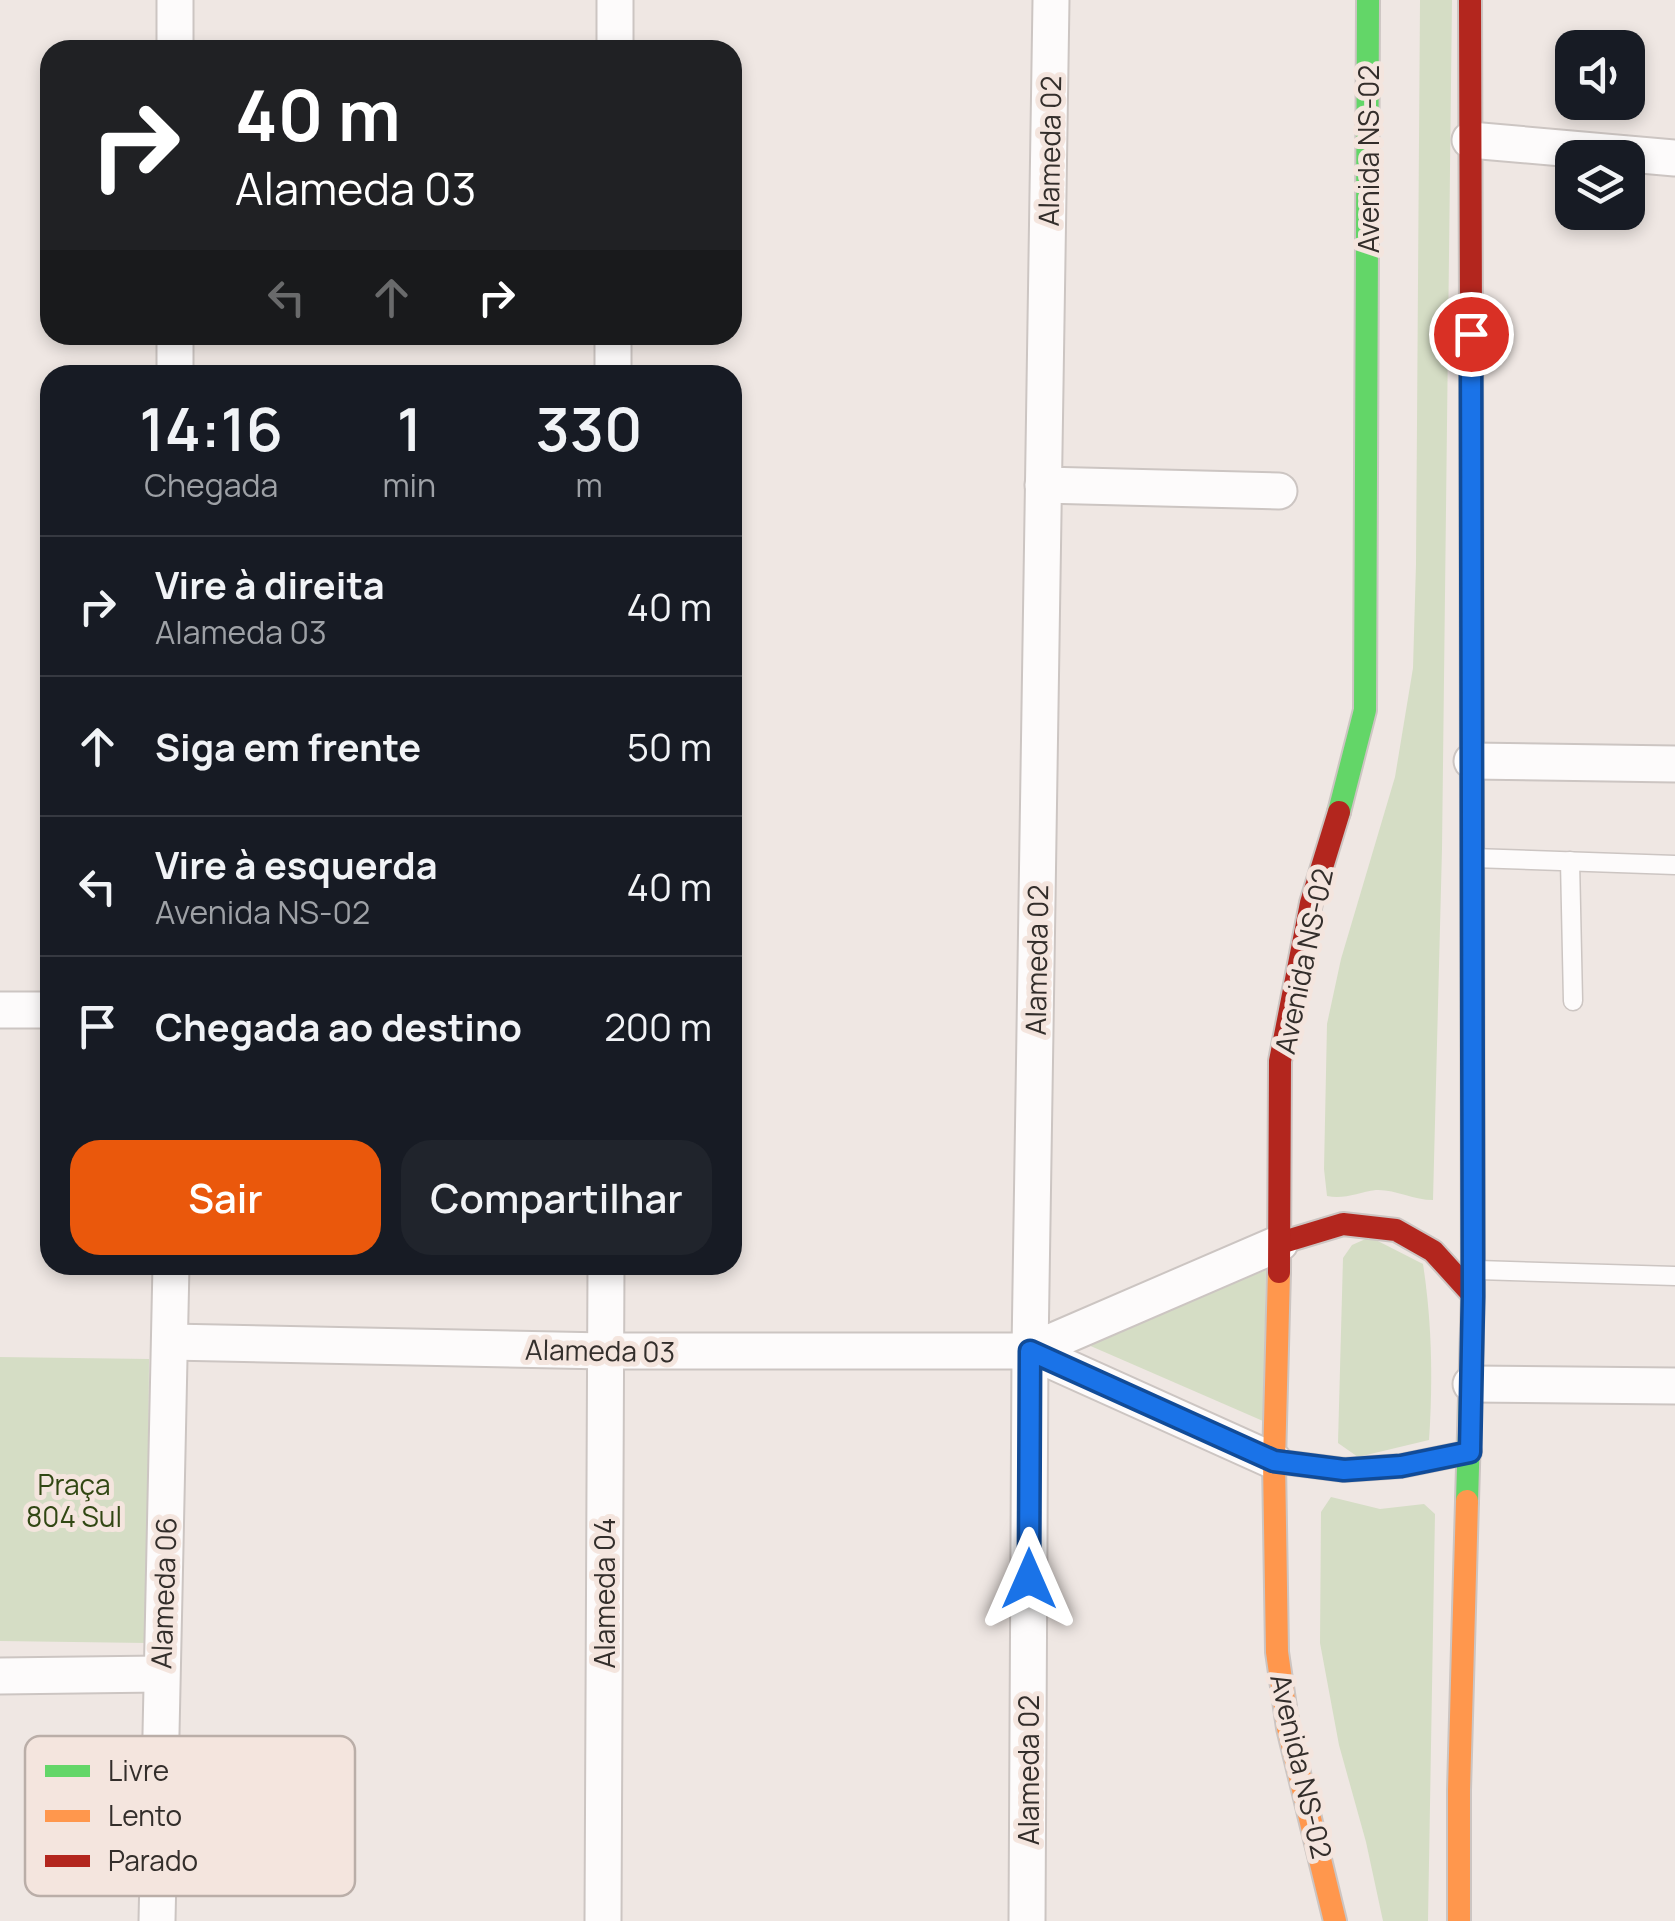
<!DOCTYPE html>
<html lang="pt">
<head>
<meta charset="utf-8">
<style>
  :root { --surface:#171b24; --page:#20242c; --text:#f1f3f6; --muted:#9ea1a6; --line:#363941; --accent:#ea580c }
  body { margin:0; font-family:Manrope,sans-serif; background:var(--page); color:var(--text); height:100vh; display:flex; flex-direction:column; font-size:38px; white-space:nowrap }
  * { box-sizing:border-box; margin:0 }
  p { font-size:32px; color:var(--muted) }
  .icon { flex:none; width:55px; height:55px; fill:none; stroke:currentColor; stroke-width:2; stroke-linecap:round; stroke-linejoin:round }
  .map { position:relative; flex:1; overflow:hidden }
  .side { position:absolute; left:40px; top:365px; width:702px; height:910px; display:flex; flex-direction:column; background:var(--surface); border-radius:30px; box-shadow:0 5px 15px #0003 }
  .side>* { flex:none }
  .top-card { position:absolute; left:40px; top:40px; width:702px; height:305px; border-radius:30px; box-shadow:0 5px 15px #0003; background:#202124; color:#fff; overflow:hidden }
  .tools { position:absolute; left:1555px; top:30px; display:grid; gap:20px }
  .tools a { display:grid; place-items:center; width:90px; height:90px; border-radius:20px; background:var(--surface); box-shadow:0 5px 15px #0003; font-size:50px }
  .pin { position:absolute; display:grid; place-items:center; width:85px; height:85px; color:#fff; margin:-42px; border:5px solid #fff; border-radius:50%; box-shadow:0 2px 10px #0007 }
  .me { position:absolute; width:110px; margin:-55px; rotate:0deg; stroke-linejoin:round; filter:drop-shadow(0 0 8px #0008) }
  .turn { display:flex; align-items:center; gap:35px; height:210px; padding:0 30px; font-size:45px }
  .turn .icon { width:130px; height:130px; stroke-width:2.5 }
  .turn b { display:block; font-size:70px; line-height:85px }
  .lanes { display:flex; align-items:center; height:95px; padding:0 30px; background:#0003; justify-content:center; gap:50px; direction:ltr }
  .lanes .off { opacity:.35 }
  .eta { display:flex; justify-content:space-evenly; align-items:center; height:170px; text-align:center }
  .eta b { font-size:60px; font-weight:600; line-height:70px }
  .action { display:flex; gap:20px; margin-top:auto; padding:20px 30px }
  .action a { flex:1; height:115px; border-radius:30px; background:var(--accent); color:#fff; font-size:40px; font-weight:600; line-height:115px; text-align:center }
  .action a+a { background:var(--page); color:var(--text) }
  ul { padding:0; list-style:none }
  li { display:flex; align-items:center; gap:30px; height:140px; padding:0 30px; border-top:2px solid var(--line) }
  li div { flex:1 }
  li b { display:block; font-size:38px }
  li em { font-style:normal }
  .map>svg:first-child { display:block }
  .green { fill:#d5ddc5 }
  .lines { fill:none; stroke-linecap:round; stroke-linejoin:round }
  .lane-casing { stroke:#ccc5c2; stroke-width:21 }
  .street-casing { stroke:#ccc5c2; stroke-width:39 }
  .fast-casing { stroke:#ccc5c2; stroke-width:26 }
  .slow-casing { stroke:#ccc5c2; stroke-width:26 }
  .jam-casing { stroke:#ccc5c2; stroke-width:26 }
  .lane { stroke:#fdfbfb; stroke-width:18 }
  .street { stroke:#fdfbfb; stroke-width:35 }
  .fast { stroke:#63d668; stroke-width:22 }
  .slow { stroke:#ff974d; stroke-width:22 }
  .jam { stroke:#b3261e; stroke-width:22 }
  .route-casing { stroke:#114b97; stroke-width:25 }
  .route { stroke:#1a73e8; stroke-width:18 }
  .labels { text-anchor:middle; dominant-baseline:central; stroke-width:10; stroke-linejoin:round; paint-order:stroke }
  .street-label { font-size:28px; fill:#332e2b; stroke:#f4e5de }
  .park-label { font-size:28px; fill:#314713; stroke:#f4e5de }
  .key { fill:#f4e5de; stroke:#baaea8; stroke-width:2.5 }
  .key-label { font-size:28px; fill:#332e2b }
</style>
</head>
<body>
<div class="map">
<svg width="1675" height="1921" viewBox="0 0 1675 1921">
  <rect width="100%" height="100%" fill="#efe7e3"/>
  <g class="green">
    <path d="M1420 0H1452L1442 849 1433 1200C1414 1200 1394 1189 1376 1190 1359 1192 1344 1200 1327 1196L1324 1169 1327 1024 1341 959 1395 777 1413 668 1416 564Z"/>
    <path d="M1370 1237 1423 1264C1432 1323 1433 1381 1429 1440L1358 1457 1338 1443 1343 1258 1352 1245Z"/>
    <polygon points="1266,1270 1263,1421 1086,1344"/>
    <polygon points="0,1357 149,1359 147,1643 0,1641"/>
    <polygon points="1331,1497 1380,1509 1424,1504 1435,1514 1428,1921 1383,1921 1366,1842 1339,1745 1320,1643 1321,1512"/>
  </g>
  <g class="lines">
    <g class="lane-casing">
      <g id="lane">
        <polyline points="1473,858 1675,865"/>
        <polyline points="1570,861 1573,1001"/>
        <polyline points="1478,1270 1675,1276"/>
      </g>
    </g>
    <g class="street-casing">
      <g id="street">
        <polyline points="175,50 175,0"/>
        <polyline points="615,50 615,0"/>
        <polyline points="1470,140 1675,158"/>
        <polyline points="175,375 175,335"/>
        <polyline points="613,375 613,335"/>
        <polyline points="1043,485 1279,491"/>
        <polyline points="1472,761 1675,764"/>
        <polyline points="0,1010 50,1010"/>
        <polyline points="170,1342 605,1351 1030,1351 1280,1243"/>
        <polyline points="1030,1351 1274,1461"/>
        <polyline points="1471,1384 1675,1386"/>
        <polyline points="0,1676 160,1674"/>
        <polyline points="157,1921 171,1265"/>
        <polyline points="603,1921 606,1265"/>
        <polyline points="1027,1921 1030,1351 1051,0"/>
      </g>
    </g>
    <g class="fast-casing">
      <g id="fast">
        <polyline points="1339,812 1365,710 1368,0"/>
        <polyline points="1274,1461 1344,1470 1401,1466 1470,1452"/>
        <polyline points="1467,1501 1473,1295 1471,329"/>
      </g>
    </g>
    <g class="slow-casing">
      <g id="slow">
        <polyline points="1279,1272 1274,1461 1277,1652 1288,1728 1335,1921"/>
        <polyline points="1459,1921 1459,1790 1467,1501"/>
      </g>
    </g>
    <g class="jam-casing">
      <g id="jam">
        <polyline points="1470,0 1471,329"/>
        <polyline points="1280,1243 1343,1224 1396,1230 1433,1251 1473,1295"/>
        <polyline points="1279,1272 1280,1061 1311,903 1339,812"/>
      </g>
    </g>
    <use href="#lane" class="lane"/>
    <use href="#street" class="street"/>
    <use href="#fast" class="fast"/>
    <use href="#slow" class="slow"/>
    <use href="#jam" class="jam"/>
  </g>
  <g class="lines">
    <g class="route-casing">
      <polyline id="route" points="1029,1579 1030,1351 1274,1461 1344,1470 1401,1466 1470,1452 1473,1296 1471,334"/>
    </g>
    <use href="#route" class="route"/>
  </g>
  <g class="labels">
    <g class="street-label">
      <text transform="translate(1049 151) rotate(-89)">Alameda 02</text>
      <text transform="translate(1368 159) rotate(-90)">Avenida NS-02</text>
      <text transform="translate(1036 960) rotate(-89)">Alameda 02</text>
      <text transform="translate(1303 961) rotate(-78)">Avenida NS-02</text>
      <text transform="translate(600 1350) rotate(1)">Alameda 03</text>
      <text transform="translate(163 1593) rotate(-88)">Alameda 06</text>
      <text transform="translate(604 1593) rotate(-90)">Alameda 04</text>
      <text transform="translate(1302 1766) rotate(77)">Avenida NS-02</text>
      <text transform="translate(1028 1770) rotate(-90)">Alameda 02</text>
    </g>
    <g class="park-label">
      <text x="74" y="1484">Praça<tspan x="74" dy="32">804 Sul</tspan></text>
    </g>
  </g>
  <rect x="25" y="1736" width="330" height="160" rx="15" class="key"/>
  <rect x="45" y="1765" width="45" height="12" fill="#63d668"/>
  <rect x="45" y="1810" width="45" height="12" fill="#ff974d"/>
  <rect x="45" y="1855" width="45" height="12" fill="#b3261e"/>
  <g class="key-label">
    <text x="108" y="1781">Livre</text>
    <text x="108" y="1826">Lento</text>
    <text x="108" y="1871">Parado</text>
  </g>
</svg>
<div class="tools">
<a><svg class="icon" aria-label="sound" viewBox="0 0 24 24"><path d="M4 9h4l5-4v14l-5-4H4zM17 9q2 3 0 6"/></svg></a>
<a><svg class="icon" aria-label="layers" viewBox="0 0 24 24"><path d="M12 4l9 5-9 5-9-5zM3 14l9 5 9-5"/></svg></a>
</div>
<div class="pin" style="left:1471px;top:334px;background:#d93025"><svg class="icon" aria-label="arrive" viewBox="0 0 24 24"><path d="M6 21V4h12l-3 4 3 4H6"/></svg></div>
<svg class="me" style="left:1029px;top:1579px" viewBox="-20 -20 40 40"><path d="M0-17L14 15 0 8-14 15z" fill="#1a73e8" stroke="#fff" stroke-width="4"/></svg>
<div class="top-card">
<div class="turn"><svg class="icon" aria-label="right" viewBox="0 0 24 24"><path d="M7 20v-9h11M14 6l5 5-5 5"/></svg><div><b>40 m</b>Alameda 03</div></div>
<div class="lanes"><svg class="icon off" aria-label="left" viewBox="0 0 24 24"><path d="M17 20v-9H6M10 6l-5 5 5 5"/></svg><svg class="icon off" aria-label="ahead" viewBox="0 0 24 24"><path d="M12 20V5M6 11l6-6 6 6"/></svg><svg class="icon" aria-label="right" viewBox="0 0 24 24"><path d="M7 20v-9h11M14 6l5 5-5 5"/></svg></div>
</div>
<section class="side">
<div class="eta">
<div><b>14:16</b><p>Chegada</p></div>
<div><b>1</b><p>min</p></div>
<div><b>330</b><p>m</p></div>
</div>
<ul>
<li><svg class="icon" aria-label="right" viewBox="0 0 24 24"><path d="M7 20v-9h11M14 6l5 5-5 5"/></svg><div><b>Vire à direita</b><p>Alameda 03</p></div><em>40 m</em></li>
<li><svg class="icon" aria-label="ahead" viewBox="0 0 24 24"><path d="M12 20V5M6 11l6-6 6 6"/></svg><div><b>Siga em frente</b></div><em>50 m</em></li>
<li><svg class="icon" aria-label="left" viewBox="0 0 24 24"><path d="M17 20v-9H6M10 6l-5 5 5 5"/></svg><div><b>Vire à esquerda</b><p>Avenida NS-02</p></div><em>40 m</em></li>
<li><svg class="icon" aria-label="arrive" viewBox="0 0 24 24"><path d="M6 21V4h12l-3 4 3 4H6"/></svg><div><b>Chegada ao destino</b></div><em>200 m</em></li>
</ul>
<div class="action"><a>Sair</a><a>Compartilhar</a></div>
</section>
</div>
</body>
</html>
